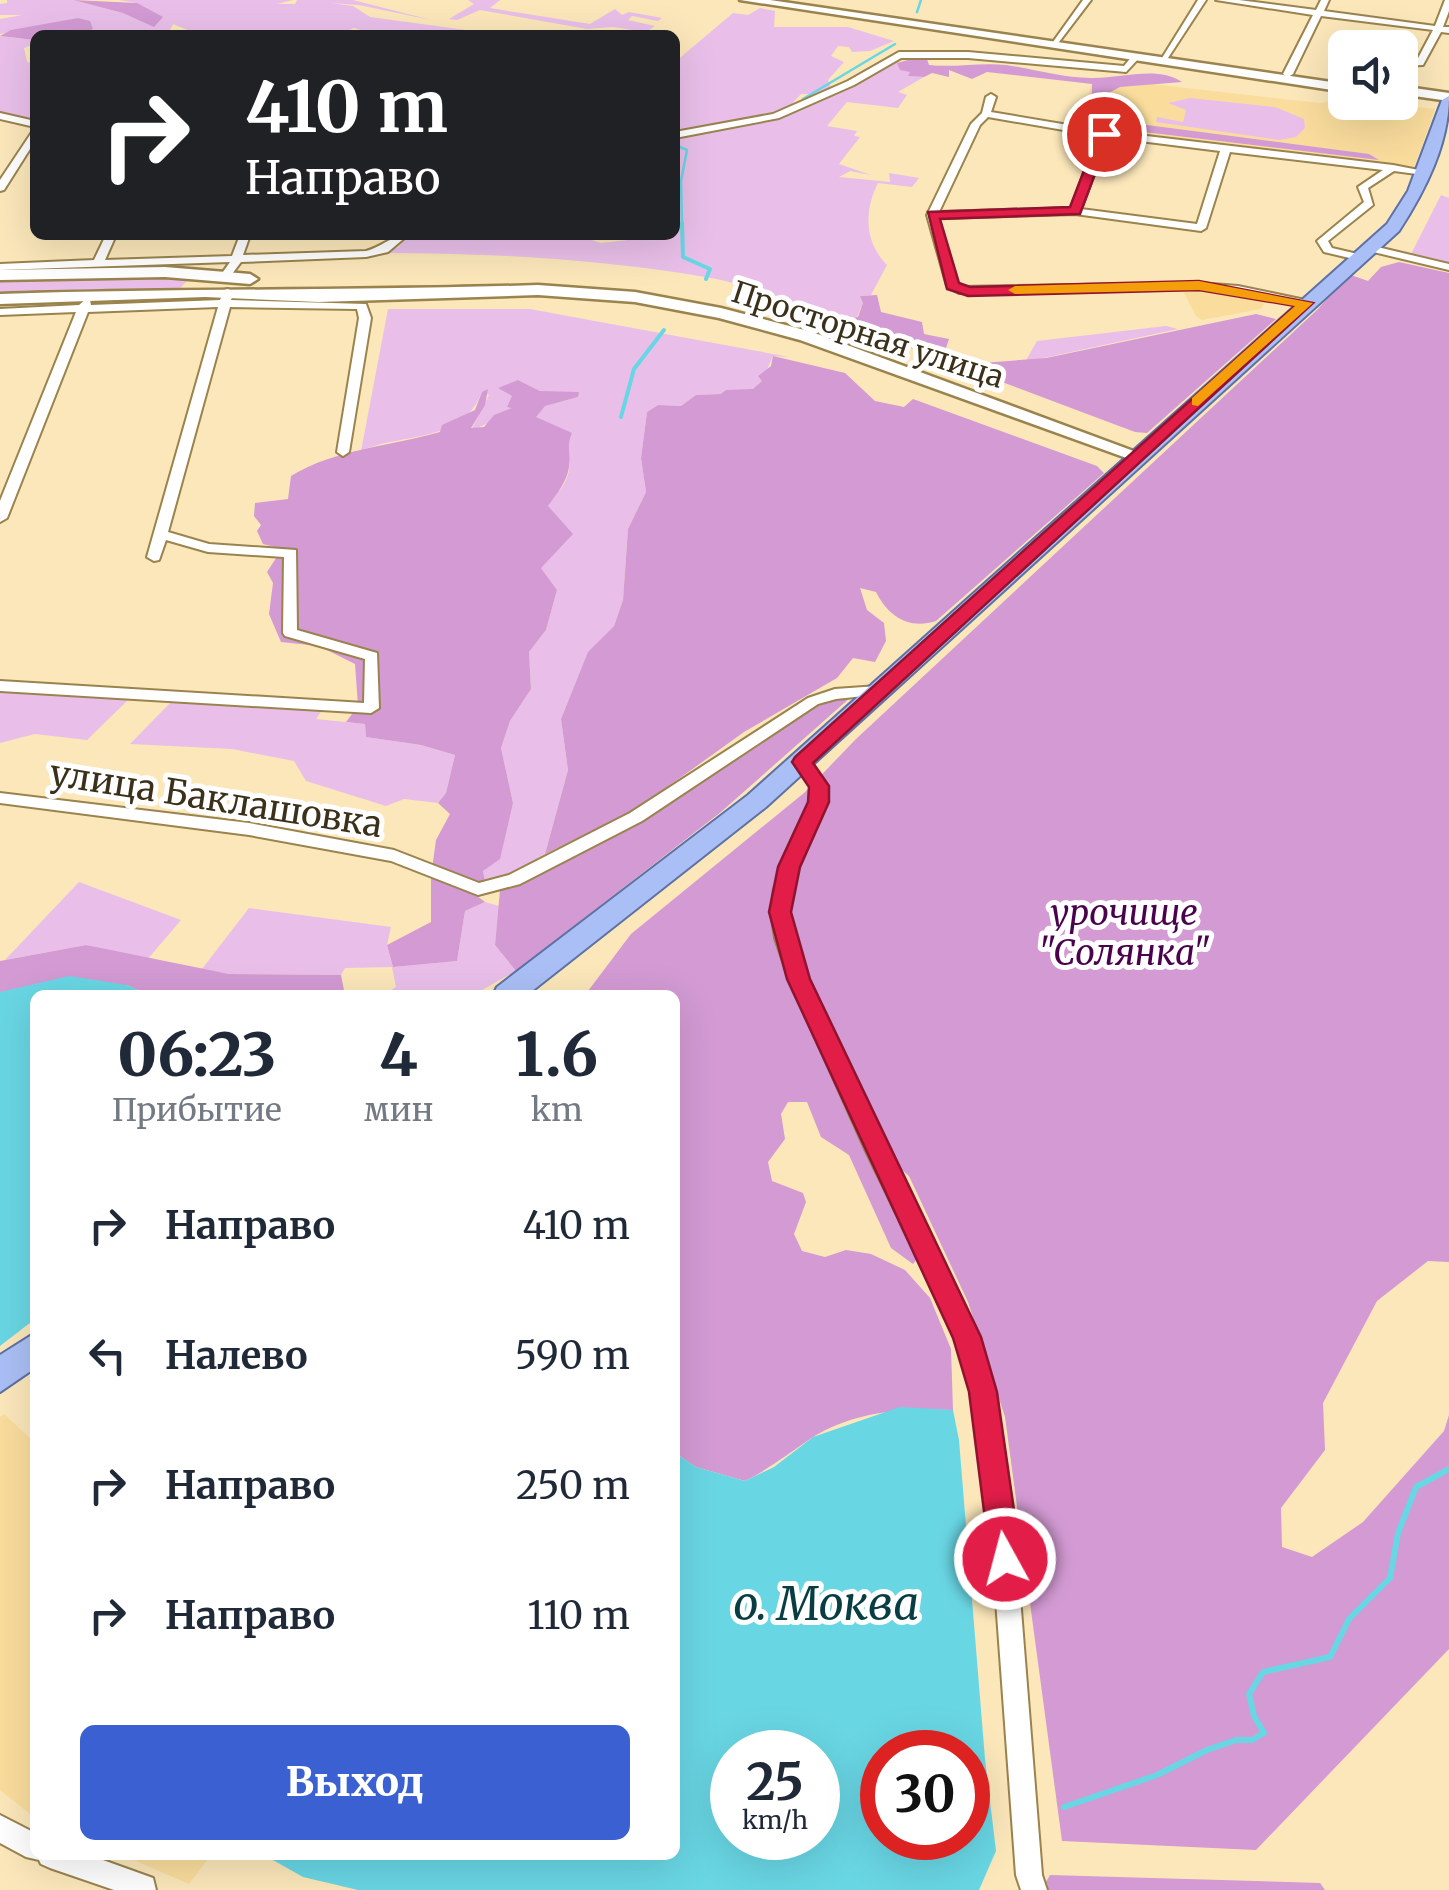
<!DOCTYPE html>
<html lang="ru">
<head>
<meta charset="utf-8">
<style>
  :root { --surface:#fff; --page:#f2f2f3; --text:#1f2937; --muted:#747a83; --accent:#3b60d1 }
  body { margin:0; font-family:Merriweather,serif; background:var(--page); color:var(--text); height:100vh; display:flex; flex-direction:column; font-size:38px; white-space:nowrap }
  * { box-sizing:border-box; margin:0 }
  p { font-size:32px; color:var(--muted) }
  .icon { flex:none; width:55px; height:55px; fill:none; stroke:currentColor; stroke-width:2; stroke-linecap:round; stroke-linejoin:round }
  .map { position:relative; flex:1; overflow:hidden }
  .side { position:absolute; left:30px; top:990px; width:650px; height:870px; display:flex; flex-direction:column; background:var(--surface); border-radius:15px; box-shadow:0 10px 40px #0002 }
  .side>* { flex:none }
  .banner { position:absolute; left:30px; top:30px; width:650px; height:210px; border-radius:15px; box-shadow:0 10px 40px #0002; background:#202124; color:#fff; overflow:hidden }
  .fabs { position:absolute; left:1328px; top:30px; display:grid; gap:20px }
  .fabs a { display:grid; place-items:center; width:90px; height:90px; border-radius:15px; background:var(--surface); box-shadow:0 10px 40px #0002; font-size:50px }
  .speed { position:absolute; left:710px; top:1730px; display:flex; gap:20px; font-size:50px; font-weight:700; text-align:center }
  .speed>* { display:grid; place-content:center; width:130px; height:130px; border-radius:50%; background:var(--surface); box-shadow:0 10px 40px #0002; line-height:1 }
  .speed small { font-size:25px; font-weight:400 }
  .speed .limit { border:15px solid #d22; background:#fff; color:#111 }
  .pin { position:absolute; display:grid; place-items:center; width:85px; height:85px; color:#fff; margin:-42px; border:5px solid #fff; border-radius:50%; box-shadow:0 2px 10px #0007 }
  .me { position:absolute; width:110px; margin:-55px; rotate:353deg; stroke-linejoin:round; filter:drop-shadow(0 0 8px #0008) }
  .turn { display:flex; align-items:center; gap:35px; height:210px; padding:0 50px; font-size:45px }
  .turn .icon { width:130px; height:130px; stroke-width:2.5 }
  .turn b { display:block; font-size:70px; line-height:85px }
  .eta { display:flex; justify-content:space-evenly; align-items:center; height:170px; text-align:center }
  .eta b { font-size:60px; font-weight:800; line-height:70px }
  .action { display:flex; gap:20px; margin-top:auto; padding:20px 50px }
  .action a { flex:1; height:115px; border-radius:15px; background:var(--accent); color:#fff; font-size:40px; font-weight:800; line-height:115px; text-align:center }
  ul { padding:0; list-style:none }
  li { display:flex; align-items:center; gap:30px; height:130px; padding:0 50px }
  li div { flex:1 }
  li b { display:block; font-size:38px }
  li em { font-style:normal }
  .map>svg:first-child { display:block }
  .built { fill:#fadd9d }
  .green { fill:#e9bfe9 }
  .forest { fill:#d39ad3 }
  .water { fill:#69d6e4; fill-rule:evenodd }
  .lines { fill:none; stroke-linecap:round; stroke-linejoin:round }
  .stream-far2 { stroke:#69d6e4; stroke-width:2.5 }
  .stream-far1 { stroke:#69d6e4; stroke-width:4 }
  .stream { stroke:#69d6e4; stroke-width:6 }
  .street-casing { stroke:#9a834d; stroke-width:4 }
  .secondary-casing { stroke:#9a834d; stroke-width:5 }
  .primary-casing { stroke:#5e71a4; stroke-width:4 }
  .street { fill:#fff; fill-rule:evenodd }
  .secondary { fill:#fff; fill-rule:evenodd }
  .primary { fill:#aabff5; fill-rule:evenodd }
  .route { fill:#e11d48; stroke:#92132f; stroke-width:2.5 }
  .slow { fill:#f59e0b }
  .labels { text-anchor:middle; dominant-baseline:central; stroke-width:10; stroke-linejoin:round; paint-order:stroke }
  .far-street-label { font-size:30px; fill:#3b311b; stroke:#fff }
  .street-label { font-size:35px; fill:#3b311b; stroke:#fff }
  .park-label { font-size:35px; font-style:italic; fill:#4a024d; stroke:#fff }
  .near-water-label { font-size:45px; font-style:italic; fill:#083e43; stroke:#fff }
</style>
</head>
<body>
<div class="map">
<svg width="1449" height="1890" viewBox="0 0 1449 1890">
  <rect width="100%" height="100%" fill="#fbe7ba"/>
  <g class="built">
    <polygon points="1118,84 1152,84 1319,103 1345,99 1345,102 1385,103 1435,109 1413,171 1080,130 1091,86"/>
    <polygon points="1229,290 1266,301 1261,309 1202,320 1196,316 1183,291"/>
    <polygon points="4,1414 35,1443 35,1818 0,1790 0,1417"/>
    <polygon points="122,1855 211,1855 189,1884"/>
  </g>
  <g class="green">
    <polygon points="7,0 73,0 123,13 137,3 119,0 293,0 277,4 295,4 297,0 353,0 431,20 359,5 331,3 353,6 370,17 466,30 462,31 470,35 377,35 354,28 343,32 353,30 368,35 194,35 197,34 173,24 168,34 176,35 79,35 93,29 78,18 0,34 0,19 22,15 0,15 0,4 7,3"/>
    <polygon points="468,0 500,0 490,8 590,24 615,9 622,15 629,12 662,18 658,21 632,16 628,20 655,26 646,32 613,27 587,29 480,10 457,20 449,19 474,4"/>
    <polygon points="760,8 775,11 774,27 848,27 894,41 870,51 852,52 849,47 838,46 831,56 844,62 828,80 831,88 818,94 801,94 787,109 773,115 675,131 675,62 733,13 748,15"/>
    <polygon points="0,36 35,40 35,44 24,48 27,62 35,63 35,123 0,114"/>
    <path d="M904 59 897 63 910 71 909 76 924 77 898 92 907 95 898 108 847 102 827 126 857 131 854 136 860 137 839 164 871 175 850 171 839 177 890 182 889 173 919 178 912 187 878 183C864 211 864 242 887 265L871 295 861 296 863 303 857 317C809 319 761 286 711 278 602 259 492 253 382 253L398 247 409 235 434 239 431 235H575L601 243 637 239 642 235H675V136L771 120Z"/>
    <polygon points="1190,98 1275,107 1304,119 1305,128 1296,137 1279,140 1156,122 1157,117 1183,122 1186,110 1168,103"/>
    <polygon points="1441,195 1449,198 1449,264 1410,256"/>
    <polygon points="192,276 178,290 0,296 0,278"/>
    <path d="M388 309H530L789 357 773 356 762 381 753 390H726L722 394 696 395 681 406 658 405 647 412 641 458 646 492 628 529 623 600 614 626 588 653 561 719 568 770 545 854 504 878 485 882 483 872 513 803 501 748 510 721 531 689 529 652 546 630 557 590 541 568C543 549 541 523 548 506 552 496 562 490 566 480 578 452 558 430 535 418L544 406 578 397 540 391 518 380 512 396 515 407C498 414 488 426 471 430L489 395 482 392C461 445 402 432 361 451Z"/>
    <polygon points="1166,326 1178,329 1025,362 1037,341"/>
    <polygon points="0,691 129,699 87,740 35,734 0,743"/>
    <polygon points="172,701 323,709 316,719 365,724 366,737 421,745 455,755 446,793 438,803 404,799 386,806 306,781 294,761 232,749 130,744"/>
    <polygon points="79,882 181,920 147,960 86,945 5,960"/>
    <polygon points="485,902 499,906 495,945 516,971 473,995 383,995 396,987 392,967 345,968 341,975 229,974 202,969 249,908 391,927 387,945 393,967 457,961 465,911"/>
  </g>
  <g class="forest">
    <polygon points="73,0 137,3 163,17 154,27 123,13"/>
    <polygon points="78,18 90,21 93,29 79,35 35,35 35,40 0,36 11,30"/>
    <path d="M919 57 927 59 929 65C955 68 980 62 1006 65 1034 69 1062 78 1091 78 1119 79 1157 65 1182 82L1120 87 1092 102V84L987 72 972 79 949 70V77L932 73 924 77 908 76 910 72 900 70 897 63Z"/>
    <path d="M1080 116 1093 118 1097 122 1116 121 1369 154 1379 160 1144 132C1119 124 1097 130 1075 121Z"/>
    <path d="M1399 262 1449 273V1262L1428 1261 1377 1301 1323 1403 1325 1450 1281 1508 1282 1547 1312 1557 1363 1522 1444 1431 1449 1415V1649L1256 1850 1062 1841 1005 1417 968 1302 909 1176 861 1134 918 1258 913 1264 891 1248 849 1155 821 1137 807 1102H788L781 1114 785 1139 768 1162 772 1181 803 1193 806 1202 794 1234 802 1251 825 1257 846 1250 871 1254 905 1270 930 1298 951 1349 953 1410C905 1408 852 1411 810 1439 788 1454 769 1469 745 1481L696 1467 675 1453V995H585L631 934 804 793 856 739 1318 309 1348 274 1368 281 1381 267Z"/>
    <polygon points="877,295 881,312 922,322 924,334 949,339 945,351 932,350 929,355 839,320 858,317 863,303 860,296"/>
    <polygon points="1256,314 1276,319 1147,433 1135,432 957,365 1046,358"/>
    <path d="M773 356 845 373 875 401 904 407 913 399 1097 466 1104 473 936 621C909 630 888 616 876 592L860 588 867 610 884 623 886 641 875 662 853 658 837 678 744 732 634 811 545 854 568 770 561 719 588 652 614 626 623 600 628 529 646 492 641 458 647 412 658 405 681 406 696 395 721 394 726 390 753 389 762 381 758 376 771 366Z"/>
    <path d="M518 380 540 391 579 392 578 397 545 406 536 417 572 433C566 446 571 453 569 467 567 482 557 493 548 506L573 534 541 568 557 590 546 630 529 652 531 689 510 721 501 748 513 803 500 859 483 871 485 882H470L432 869 436 840 450 814 438 803 446 793 455 755 421 745 366 737 365 724 346 722 358 706 355 664 319 646 281 642 269 614 273 583 267 572 282 549 263 544 257 531 261 525 254 516 255 503 288 499 291 476C335 449 391 446 440 432L442 425 475 410 482 392 488 389 485 405 471 428 484 427 494 415 512 408 507 407 512 396 498 388Z"/>
    <polygon points="851,697 721,812 516,971 495,945 500,890 544,870 818,702"/>
    <polygon points="431,878 473,893 485,902 465,911 457,961 393,967 387,945 431,922"/>
    <polygon points="86,945 229,974 341,975 345,995 148,995 127,985 0,992 0,961"/>
    <polygon points="1050,1875 1320,1883 1325,1890 1041,1890"/>
  </g>
  <g class="water">
    <polygon points="69,976 127,985 148,995 35,995 35,1319 0,1346 0,992"/>
    <path d="M900 1407 953 1410 959 1440 985 1759 996 1851 979 1890H358L303 1877 264 1855H675V1453L696 1467 745 1481 774 1467 813 1437ZM732 1752H818V1838H732ZM882 1752H968V1838H882Z"/>
  </g>
  <g class="lines">
    <g class="stream-far2">
      <polyline points="917,12 921,0"/>
      <polyline points="803,99 895,44"/>
      <polyline points="675,145 687,150 681,181 682,226"/>
    </g>
    <g class="stream-far1">
      <polyline points="682,223 683,257 710,269 706,279"/>
      <polyline points="621,417 634,369 664,330"/>
    </g>
    <polyline class="stream" points="1064,1807 1157,1775 1207,1750 1236,1740 1252,1740 1264,1733 1254,1716 1249,1694 1263,1672 1330,1657 1349,1619 1390,1578 1398,1533 1416,1487 1449,1469"/>
    <g class="street-casing">
      <g id="street">
        <polygon points="1083,0 1091,0 1059,42 1053,42"/>
        <polygon points="1198,0 1206,0 1168,58 1162,58"/>
        <polygon points="1216,0 1239,0 1316,10 1321,0 1329,0 1324,11 1435,26 1445,0 1449,0 1449,11 1443,27 1449,27 1449,33 1441,32 1423,65 1400,66 1400,60 1417,60 1433,30 1321,16 1293,74 1288,77 1283,74 1313,15"/>
        <polygon points="899,52 968,52 1124,66 1133,55 1140,57 1126,72 968,58 901,58 854,85 779,118 675,138 675,132 773,114 848,81"/>
        <path d="M991 94 996 97 991 112 1104 131 1393 165 1429 172 1424 175 1394 171 1368 188 1373 205 1328 241 1332 248 1362 255 1363 257 1358 260 1324 252 1317 241 1364 202 1358 187 1383 170 1230 152 1206 228 1201 231 1075 214 938 218 958 284 961 287 1199 283 1238 286 1310 301V305L1238 292 1199 289 959 293 947 286 927 215 971 124 982 113 986 97ZM988 117 1098 136 1071 208 939 212 980 125ZM1108 137 1220 151 1197 224 1081 209Z"/>
        <polygon points="0,113 35,121 35,127 0,119"/>
        <polygon points="35,131 35,141 4,190 0,191 0,180 32,132"/>
        <path d="M106 235H116L105 260 232 256 240 235H250L243 255 366 251C382 247 392 235 408 235L388 252 366 257 241 262 229 278 225 279 220 276 230 262 0 270V264L94 260Z"/>
        <polygon points="1369,245 1449,264 1449,270 1365,250 1365,246"/>
        <polygon points="228,289 234,292 231,300 366,304 371,318 349,452 343,456 337,452 359,318 357,309 230,307 168,532 209,544 296,550 297,630 377,653 379,708 371,713 0,691 0,681 364,703 365,659 285,636 283,633 284,557 208,552 166,540 159,560 154,561 147,557 218,307 88,312 7,518 0,522 0,501 76,312 0,315 0,309 79,305 86,299 90,300 91,305 220,300 224,290"/>
        <polygon points="878,686 883,688 886,691 883,694 836,699 818,704 642,821 520,884 478,895 391,861 249,835 0,803 0,793 249,823 394,850 479,883 509,875 630,813 808,698 835,689"/>
        <polygon points="802,756 808,757 827,786 826,802 790,889 789,912 793,938 807,979 885,1149 978,1337 994,1392 1017,1559 1042,1875 1047,1890 1021,1890 1016,1875 993,1559 972,1392 957,1338 865,1149 789,979 775,938 771,912 774,889 810,802 811,786 794,761"/>
        <polygon points="0,1815 35,1833 35,1855 89,1855 153,1878 156,1890 114,1890 50,1868 41,1864 39,1860 26,1857 0,1843"/>
      </g>
    </g>
    <g class="secondary-casing">
      <g id="secondary">
        <polygon points="740,0 770,0 1345,84 1345,92"/>
        <polygon points="1400,86 1449,93 1449,101 1400,94"/>
        <polygon points="165,267 250,274 258,279 250,284 165,277 0,280 0,270"/>
        <path d="M538 285 635 292 721 308 812 332 1147 456 1138 461 1132 460 800 340 719 318 635 302 538 295 319 302 205 297 0 304V294C180 288 358 291 538 285Z"/>
      </g>
    </g>
    <g class="primary-casing">
      <g id="primary">
        <path d="M1449 96C1449 144 1425 191 1399 231L766 807 527 995H493L497 987 748 795 1387 224 1408 191 1442 100Z"/>
        <polygon points="35,1333 35,1368 0,1392 0,1355"/>
      </g>
    </g>
    <use href="#street" class="street"/>
    <use href="#secondary" class="secondary"/>
    <use href="#primary" class="primary"/>
  </g>
  <polygon class="route" points="1104,130 1110,134 1080,214 940,219 959,283 970,287 1199,281 1313,303 813,763 829,786 829,802 800,867 791,912 810,979 981,1337 997,1392 1021,1559 1016,1570 1005,1574 994,1570 990,1559 969,1392 953,1338 787,979 769,912 778,867 808,802 809,787 792,762 795,757 1295,306 1199,290 968,296 947,289 928,212 1070,207 1098,134"/>
  <polygon class="slow" points="1199,281 1313,303 1198,406 1192,405 1192,398 1295,306 1199,290 1015,294 1008,290 1015,286"/>
  <g class="labels">
    <g class="far-street-label">
      <text transform="translate(868 334) rotate(18)">Просторная улица</text>
    </g>
    <g class="street-label">
      <text transform="translate(216 799) rotate(9)">улица Баклашовка</text>
    </g>
    <g class="park-label">
      <text x="1124" y="913">урочище<tspan x="1124" dy="40">"Солянка"</tspan></text>
    </g>
    <g class="near-water-label">
      <text x="826" y="1604">о. Моква</text>
    </g>
  </g>
</svg>
<div class="fabs">
<a><svg class="icon" aria-label="sound" viewBox="0 0 24 24"><path d="M4 9h4l5-4v14l-5-4H4zM17 9q2 3 0 6"/></svg></a>
</div>
<div class="speed"><div>25<small>km/h</small></div><div class="limit">30</div></div>
<div class="pin" style="left:1104px;top:134px;background:#d93025"><svg class="icon" aria-label="arrive" viewBox="0 0 24 24"><path d="M6 21V4h12l-3 4 3 4H6"/></svg></div>
<svg class="me" style="left:1005px;top:1559px" viewBox="-20 -20 40 40"><circle r="17" fill="#e11d48" stroke="#fff" stroke-width="3"/><path d="M0-11L8 9 0 5-8 9z" fill="#fff"/></svg>
<div class="banner">
<div class="turn"><svg class="icon" aria-label="right" viewBox="0 0 24 24"><path d="M7 20v-9h11M14 6l5 5-5 5"/></svg><div><b>410 m</b>Направо</div></div>
</div>
<section class="side">
<div class="eta">
<div><b>06:23</b><p>Прибытие</p></div>
<div><b>4</b><p>мин</p></div>
<div><b>1.6</b><p>km</p></div>
</div>
<ul>
<li><svg class="icon" aria-label="right" viewBox="0 0 24 24"><path d="M7 20v-9h11M14 6l5 5-5 5"/></svg><div><b>Направо</b></div><em>410 m</em></li>
<li><svg class="icon" aria-label="left" viewBox="0 0 24 24"><path d="M17 20v-9H6M10 6l-5 5 5 5"/></svg><div><b>Налево</b></div><em>590 m</em></li>
<li><svg class="icon" aria-label="right" viewBox="0 0 24 24"><path d="M7 20v-9h11M14 6l5 5-5 5"/></svg><div><b>Направо</b></div><em>250 m</em></li>
<li><svg class="icon" aria-label="right" viewBox="0 0 24 24"><path d="M7 20v-9h11M14 6l5 5-5 5"/></svg><div><b>Направо</b></div><em>110 m</em></li>
</ul>
<div class="action"><a>Выход</a></div>
</section>
</div>
</body>
</html>
